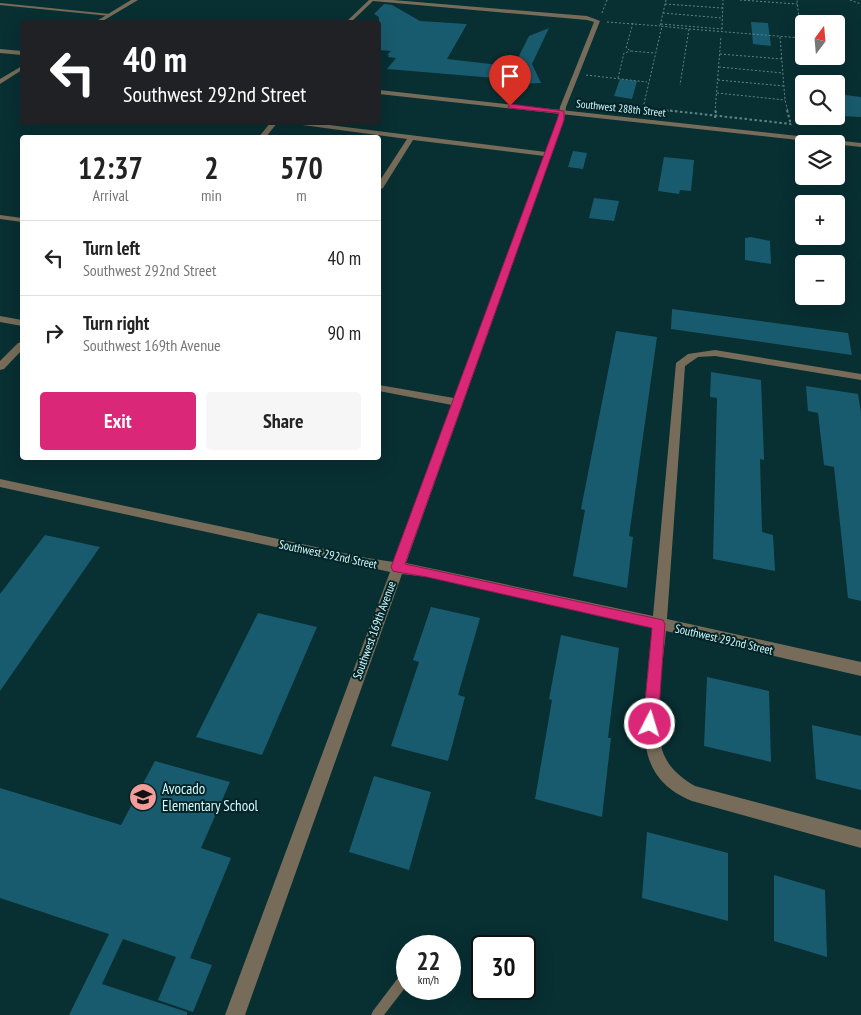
<!DOCTYPE html>
<html lang="en">
<head>
<meta charset="utf-8">
<style>
  :root { --surface:#fff; --page:#f6f6f6; --text:#222; --muted:#767676; --line:#e0e0e0; --accent:#db2777 }
  body { margin:0; font-family:"PT Sans Narrow",sans-serif; background:var(--page); color:var(--text); height:100vh; display:flex; flex-direction:column; font-size:19px; white-space:nowrap }
  * { box-sizing:border-box; margin:0 }
  p { font-size:16px; color:var(--muted) }
  .icon { flex:none; width:28px; height:28px; fill:none; stroke:currentColor; stroke-width:2; stroke-linecap:round; stroke-linejoin:round }
  .map { position:relative; flex:1; overflow:hidden }
  .details { position:absolute; left:20px; top:135px; width:361px; height:325px; display:flex; flex-direction:column; background:var(--surface); border-radius:5px; box-shadow:0 5px 20px #0002 }
  .details>* { flex:none }
  .guide { position:absolute; left:20px; top:20px; width:361px; height:105px; border-radius:5px; box-shadow:0 5px 20px #0002; background:#202124; color:#fff; overflow:hidden }
  .needle { width:32px; rotate:16deg }
  .tools { position:absolute; left:795px; top:15px; display:grid; gap:10px }
  .tools a { display:grid; place-items:center; width:50px; height:50px; border-radius:5px; background:var(--surface); box-shadow:0 5px 20px #0002; font-size:25px }
  .speed { position:absolute; left:396px; top:935px; display:flex; gap:10px; font-size:25px; font-weight:700; text-align:center }
  .speed>* { display:grid; place-content:center; width:65px; height:65px; border-radius:50%; background:var(--surface); box-shadow:0 5px 20px #0002; line-height:1 }
  .speed small { font-size:12px; font-weight:400 }
  .speed .limit { border:2px solid #111; border-radius:8px; background:#fff; color:#111 }
  .pin { position:absolute; display:grid; place-items:center; width:42px; height:42px; color:#fff; margin:-51px -21px; border-radius:50% 50% 50% 0; rotate:-45deg; box-shadow:0 0 5px #0007 }
  .pin .icon { rotate:45deg }
  .me { position:absolute; width:55px; margin:-28px; rotate:5deg; stroke-linejoin:round; filter:drop-shadow(0 0 4px #0008) }
  .turn { display:flex; align-items:center; gap:18px; height:105px; padding:0 20px; font-size:22px }
  .turn .icon { width:65px; height:65px; stroke-width:2.5 }
  .turn b { display:block; font-size:35px; line-height:42px }
  .eta { display:flex; justify-content:space-evenly; align-items:center; height:85px; text-align:center }
  .eta b { font-size:30px; font-weight:800; line-height:35px }
  .primary-button { display:flex; gap:10px; margin-top:auto; padding:10px 20px }
  .primary-button a { flex:1; height:58px; border-radius:5px; background:var(--accent); color:#fff; font-size:20px; font-weight:800; line-height:58px; text-align:center }
  .primary-button a+a { background:var(--page); color:var(--text) }
  ul { padding:0; list-style:none }
  li { display:flex; align-items:center; gap:15px; height:75px; padding:0 20px; border-top:1px solid var(--line) }
  li div { flex:1 }
  li b { display:block; font-size:19px }
  li em { font-style:normal }
  .map>svg:first-child { display:block }
  .building { fill:#195b6e }
  .lines { fill:none; stroke-linecap:round; stroke-linejoin:round }
  .path-far1 { stroke:#5f8486; stroke-width:1; stroke-dasharray:2 2; stroke-linecap:butt }
  .path { stroke:#5f8486; stroke-width:2; stroke-dasharray:2.5 2.5; stroke-linecap:butt }
  .service { fill:#776c59; fill-rule:evenodd }
  .minor { fill:#776c59; fill-rule:evenodd }
  .tertiary { fill:#776c59; fill-rule:evenodd }
  .route { fill:#db2777; stroke:#8e194d }
  .labels { text-anchor:middle; dominant-baseline:central; stroke-width:4; stroke-linejoin:round; paint-order:stroke }
  .far-street-label { font-size:11px; fill:#d7f9fb; stroke:#002528 }
  .street-label { font-size:12px; fill:#d7f9fb; stroke:#002528 }
  .near-poi-label { font-size:15px; fill:#d7f9fb; stroke:#002528; text-anchor:start }
</style>
</head>
<body>
<div class="map">
<svg width="861" height="1015" viewBox="0 0 861 1015">
  <rect width="100%" height="100%" fill="#082f32"/>
  <g class="building">
    <polygon points="384,4 392,5 420,21 467,24 447,59 508,66 507,63 515,64 529,36 549,28 532,64 541,83 516,84 508,66 507,79 387,69 396,58 388,57 389,55 387,55 391,51 379,50 379,17 374,14"/>
    <polygon points="751,22 768,23 771,46 753,44"/>
    <polygon points="620,79 637,81 632,99 614,96"/>
    <polygon points="838,94 861,97 861,117 841,116"/>
    <polygon points="573,151 587,153 583,169 568,167"/>
    <polygon points="664,157 694,160 691,191 680,190 679,194 658,191"/>
    <polygon points="594,198 619,201 614,221 589,218"/>
    <polygon points="751,237 770,241 771,264 745,260 745,238"/>
    <polygon points="672,309 848,333 852,355 671,329"/>
    <polygon points="616,331 657,337 629,536 633,537 627,588 573,576 585,510 581,509"/>
    <polygon points="711,372 761,380 764,460 760,459 762,532 773,535 775,571 713,559 717,398 710,397"/>
    <polygon points="806,386 858,394 861,413 861,601 848,598 834,467 824,465 818,413 808,411"/>
    <polygon points="45,535 100,547 0,691 0,594"/>
    <polygon points="431,607 480,618 458,695 465,697 448,761 391,746 419,662 413,660"/>
    <polygon points="258,613 317,627 262,755 196,737"/>
    <polygon points="561,635 619,648 608,738 611,738 602,817 535,799 552,700 549,699"/>
    <polygon points="707,677 769,691 771,762 704,746"/>
    <polygon points="812,725 861,736 861,790 816,779"/>
    <polygon points="155,761 230,782 201,848 231,858 190,958 212,965 193,1012 158,1000 176,957 123,939 102,984 187,1012 187,1015 69,1015 109,934 0,898 0,788 121,825"/>
    <polygon points="374,776 431,792 409,870 349,852"/>
    <polygon points="647,832 728,853 728,921 642,898"/>
    <polygon points="774,875 825,890 827,957 774,941"/>
  </g>
  <g class="lines">
    <g class="path-far1">
      <polyline points="666,0 660,26 689,29 680,85"/>
      <polyline points="740,0 797,4"/>
      <polyline points="850,0 861,4"/>
      <polyline points="665,4 722,8"/>
      <polyline points="602,13 607,0"/>
      <polyline points="663,13 722,18"/>
      <polyline points="607,22 660,26"/>
      <polyline points="633,23 626,48 631,51 654,53"/>
      <polyline points="661,24 722,29"/>
      <polyline points="689,29 801,38 797,0"/>
      <polyline points="722,29 723,0"/>
      <polyline points="780,37 785,100 788,112"/>
      <polyline points="720,54 782,59"/>
      <polyline points="719,67 783,73"/>
      <polyline points="586,75 647,82"/>
      <polyline points="618,78 624,53 631,51"/>
      <polyline points="718,80 784,86"/>
      <polyline points="717,93 785,100"/>
      <polyline points="643,108 677,112"/>
      <polyline points="643,108 662,26"/>
      <polyline points="715,112 721,36"/>
    </g>
    <g class="path">
      <polyline points="665,110 791,124"/>
      <polyline points="787,110 791,125"/>
      <polyline points="715,118 716,110"/>
    </g>
    <g class="service">
      <polygon points="0,3 110,14 112,15 110,16 0,5"/>
      <polygon points="408,968 408,984 384,1015 371,1015 373,1011 404,970"/>
    </g>
    <g class="minor">
      <path d="M369 0H393L587 16 600 21 566 107 564 120 406 563 653 616 676 363 688 354 715 350 861 374V380L715 356 698 357 685 366 667 619 861 662V676L666 631C663 661 652 733 665 757 671 770 683 779 695 786L861 830V848L692 801C640 780 642 738 646 690 648 670 650 649 652 628L427 577 402 574 245 1015H225L390 572 0 487V479L367 558 394 562 452 405 379 391V385L454 398 544 156 413 140 383 188 379 190V182L407 139 280 122H305L546 152 558 120 560 107 594 22 587 20 373 1 351 22H346Z"/>
      <polygon points="271,122 278,122 265,138 258,138"/>
      <polygon points="0,215 22,218 22,222 0,219"/>
      <polygon points="0,316 22,320 22,326 0,322"/>
      <polygon points="22,342 22,350 4,369 0,370 0,361 18,343"/>
    </g>
    <g class="tertiary">
      <polygon points="131,0 138,0 101,22 95,22"/>
      <polygon points="0,49 22,51 22,55 0,53"/>
      <polygon points="22,66 22,70 0,84 0,79"/>
      <polygon points="379,90 861,143 861,147 379,94"/>
    </g>
  </g>
  <polygon class="route" points="510,104 564,111 564,120 405,564 663,620 665,624 658,724 656,729 650,731 645,729 643,724 652,628 427,577 397,572 393,571 391,567 557,120 559,113 508,108"/>
  <defs>
    <g id="school-disc" transform="scale(1.4375)"><circle r="9.5" fill="#f59b99" stroke="#002528"/><path d="M0-5L7-2L0 1L-7-2ZM-4 1L0 2.5L4 1V4Q0 6-4 4Z" fill="#111"/></g>
  </defs>
  <g fill-rule="evenodd">
    <use href="#school-disc" x="143" y="797"/>
  </g>
  <g class="labels">
    <g class="far-street-label">
      <text transform="translate(621 108) rotate(6)">Southwest 288th Street</text>
    </g>
    <g class="street-label">
      <text transform="translate(328 554) rotate(12)">Southwest 292nd Street</text>
      <text transform="translate(374 630) rotate(-70)">Southwest 169th Avenue</text>
      <text transform="translate(724 639) rotate(13)">Southwest 292nd Street</text>
    </g>
    <g class="near-poi-label">
      <text x="162" y="788">Avocado<tspan x="162" dy="17">Elementary School</tspan></text>
    </g>
  </g>
</svg>
<div class="tools">
<a><svg class="needle" viewBox="-14 -14 28 28"><path d="M0-13l5 13h-10z" fill="#e53935"/><path d="M0 13l5-13h-10z" fill="#767676"/></svg></a>
<a><svg class="icon" aria-label="search" viewBox="0 0 24 24"><circle cx="10" cy="10" r="6"/><path d="M15 15l6 6"/></svg></a>
<a><svg class="icon" aria-label="layers" viewBox="0 0 24 24"><path d="M12 4l9 5-9 5-9-5zM3 14l9 5 9-5"/></svg></a>
<a>+</a>
<a>−</a>
</div>
<div class="speed"><div>22<small>km/h</small></div><div class="limit">30</div></div>
<div class="pin" style="left:510px;top:106px;background:#d93025"><svg class="icon" aria-label="arrive" viewBox="0 0 24 24"><path d="M6 21V4h12l-3 4 3 4H6"/></svg></div>
<svg class="me" style="left:650px;top:724px" viewBox="-20 -20 40 40"><circle r="17" fill="#db2777" stroke="#fff" stroke-width="3"/><path d="M0-11L8 9 0 5-8 9z" fill="#fff"/></svg>
<div class="guide">
<div class="turn"><svg class="icon" aria-label="left" viewBox="0 0 24 24"><path d="M17 20v-9H6M10 6l-5 5 5 5"/></svg><div><b>40 m</b>Southwest 292nd Street</div></div>
</div>
<section class="details">
<div class="eta">
<div><b>12:37</b><p>Arrival</p></div>
<div><b>2</b><p>min</p></div>
<div><b>570</b><p>m</p></div>
</div>
<ul>
<li><svg class="icon" aria-label="left" viewBox="0 0 24 24"><path d="M17 20v-9H6M10 6l-5 5 5 5"/></svg><div><b>Turn left</b><p>Southwest 292nd Street</p></div><em>40 m</em></li>
<li><svg class="icon" aria-label="right" viewBox="0 0 24 24"><path d="M7 20v-9h11M14 6l5 5-5 5"/></svg><div><b>Turn right</b><p>Southwest 169th Avenue</p></div><em>90 m</em></li>
</ul>
<div class="primary-button"><a>Exit</a><a>Share</a></div>
</section>
</div>
</body>
</html>
